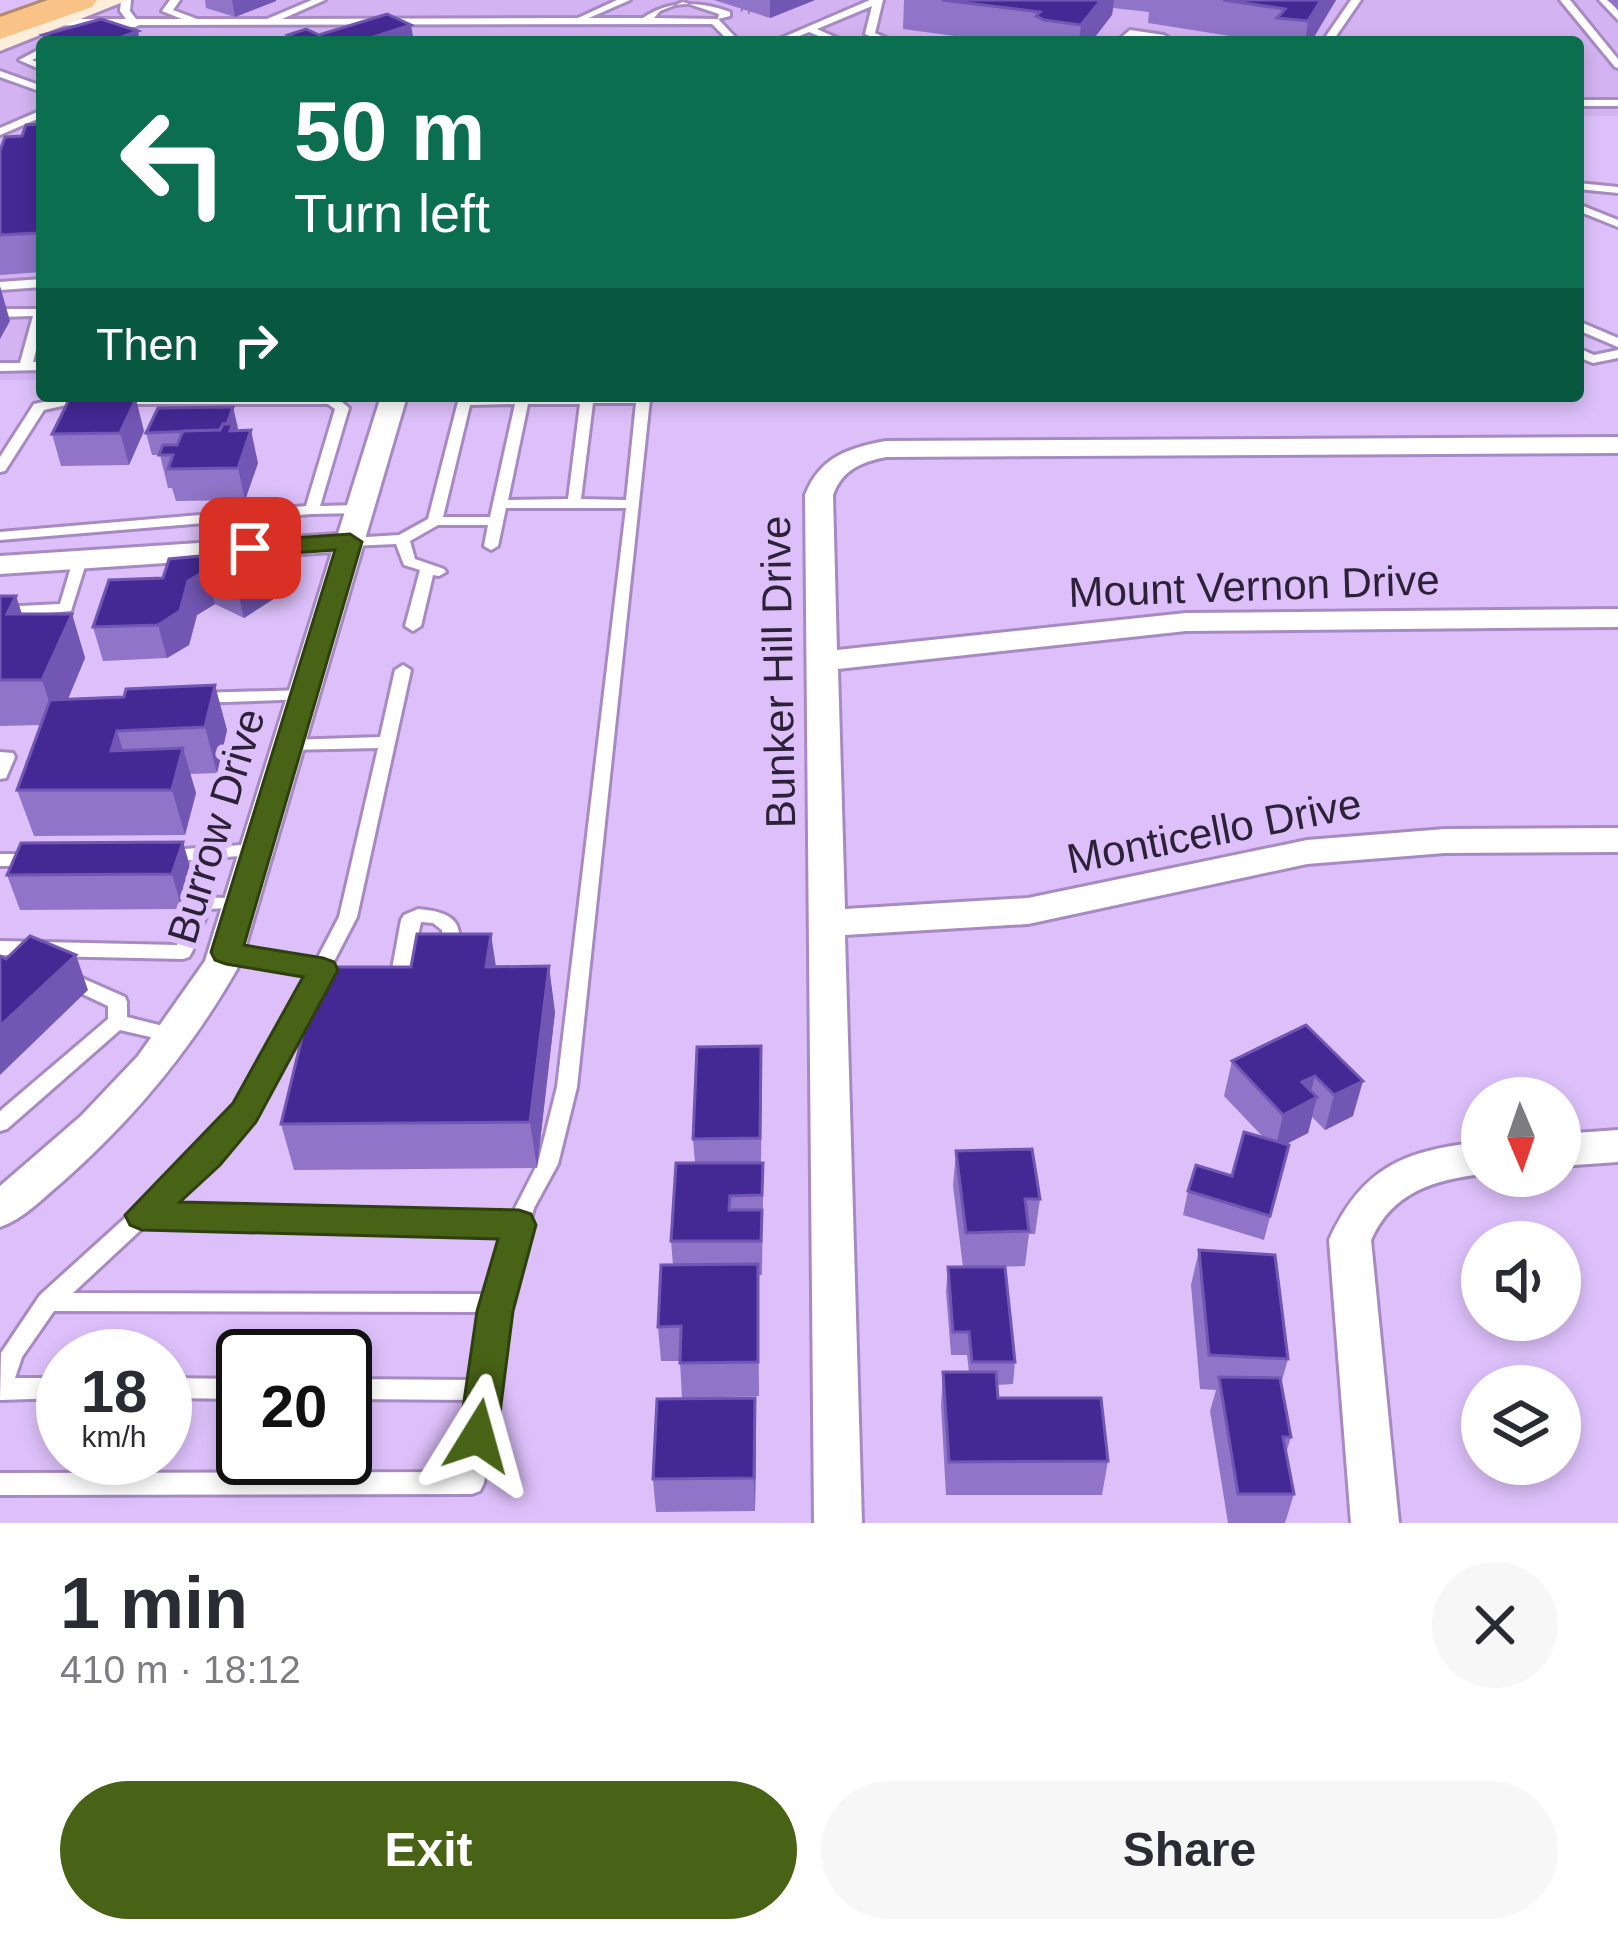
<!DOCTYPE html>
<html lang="en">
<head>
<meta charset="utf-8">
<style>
  :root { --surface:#fff; --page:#f7f7f7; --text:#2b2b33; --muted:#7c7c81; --accent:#486315 }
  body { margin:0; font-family:Helvetica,sans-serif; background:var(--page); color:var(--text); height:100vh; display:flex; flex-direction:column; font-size:45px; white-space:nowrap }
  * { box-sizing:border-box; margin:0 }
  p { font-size:39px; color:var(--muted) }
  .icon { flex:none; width:66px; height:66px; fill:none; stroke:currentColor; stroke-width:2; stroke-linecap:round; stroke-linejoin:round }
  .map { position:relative; height:1523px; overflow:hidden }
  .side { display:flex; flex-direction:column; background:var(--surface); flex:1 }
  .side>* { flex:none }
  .banner { position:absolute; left:36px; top:36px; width:1548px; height:366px; border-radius:12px; box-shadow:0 6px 18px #0003; background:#0b6e4f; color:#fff; overflow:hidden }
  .needle { width:78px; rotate:178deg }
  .fabs { position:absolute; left:1461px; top:1077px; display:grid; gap:24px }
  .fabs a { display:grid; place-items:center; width:120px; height:120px; border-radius:50%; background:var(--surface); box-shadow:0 6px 18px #0003; font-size:60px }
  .speed { position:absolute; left:36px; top:1329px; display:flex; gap:24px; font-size:60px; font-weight:700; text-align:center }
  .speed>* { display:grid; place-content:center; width:156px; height:156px; border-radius:50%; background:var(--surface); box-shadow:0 6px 18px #0003; line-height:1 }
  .speed small { font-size:30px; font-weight:400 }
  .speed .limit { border:6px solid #111; border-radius:18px; background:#fff; color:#111 }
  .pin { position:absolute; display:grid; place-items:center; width:102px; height:102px; color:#fff; margin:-51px; border-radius:24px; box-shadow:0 6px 18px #0006 }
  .me { position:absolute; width:132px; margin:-66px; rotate:8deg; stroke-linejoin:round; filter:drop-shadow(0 0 9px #0008) }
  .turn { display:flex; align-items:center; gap:42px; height:252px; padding:0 60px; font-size:54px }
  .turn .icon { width:156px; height:156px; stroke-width:2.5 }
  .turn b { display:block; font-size:84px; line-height:102px }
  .then { display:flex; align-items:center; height:114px; padding:0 60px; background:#0003; gap:24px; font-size:45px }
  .round { display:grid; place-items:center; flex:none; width:126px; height:126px; border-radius:63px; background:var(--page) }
  .headline { display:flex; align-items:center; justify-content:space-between; height:204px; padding:0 60px }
  h1 { font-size:72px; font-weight:700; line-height:90px }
  .button { display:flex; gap:24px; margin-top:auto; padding:24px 60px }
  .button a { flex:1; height:138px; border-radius:72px; background:var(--accent); color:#fff; font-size:48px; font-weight:700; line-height:138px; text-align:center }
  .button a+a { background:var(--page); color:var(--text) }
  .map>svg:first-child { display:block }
  .built { fill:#d4b3f2 }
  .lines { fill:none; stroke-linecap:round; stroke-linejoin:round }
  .service-casing { stroke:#a68ac1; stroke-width:6 }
  .minor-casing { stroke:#a68ac1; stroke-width:6 }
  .secondary-casing { stroke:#a68ac1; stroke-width:6 }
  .motorway-casing { stroke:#b18a6b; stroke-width:6 }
  .path { stroke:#857199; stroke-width:3; stroke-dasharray:1.5 6; stroke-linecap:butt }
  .service { fill:#fff; fill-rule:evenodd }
  .minor { fill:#fff; fill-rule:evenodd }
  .secondary { fill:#fdeddb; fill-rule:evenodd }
  .motorway { fill:#f9c287; fill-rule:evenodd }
  .wall { fill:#9074c7 }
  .shaded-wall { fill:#7256b3 }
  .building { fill:#442994; stroke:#7256b3; stroke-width:3 }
  .route { fill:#486315; stroke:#2f400e; stroke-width:3 }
  .labels { text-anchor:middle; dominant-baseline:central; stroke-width:12; stroke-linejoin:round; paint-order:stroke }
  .street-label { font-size:42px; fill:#2c2137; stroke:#ddc0fa }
</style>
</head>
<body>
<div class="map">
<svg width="1618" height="1523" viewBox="0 0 1618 1523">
  <rect width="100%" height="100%" fill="#ddc0fa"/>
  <polygon class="built" points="113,0 1618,0 1618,116 1578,116 1578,42 42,42 42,380 0,380 0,42"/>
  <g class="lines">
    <g class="service-casing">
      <g id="service">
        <path d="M121 0H131L130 11 136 19H182L162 11 170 0H180L173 10 197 19H267L312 0H325L282 19 578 18 617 0H630L589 18H643C669 0 699 1 730 12V16L718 19 740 42H730L712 24 139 25 135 27 55 25 50 22 55 19H126L120 11ZM683 2 719 14 718 19 654 18 660 11Z"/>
        <polygon points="870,0 883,0 875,33 895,42 882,42 865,34 872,6 817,29 846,42 833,42 809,32 785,42 772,42"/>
        <polygon points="1351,0 1361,0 1332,42 1322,42"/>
        <polygon points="1560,0 1570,0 1618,59 1618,68 1615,67"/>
        <polygon points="1599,0 1609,0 1618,11 1618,20"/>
        <polygon points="1130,30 1164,35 1169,38 1165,42 1155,42 1157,40 1132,36 1126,42 1116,42"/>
        <polygon points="233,39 274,39 279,42 228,42"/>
        <polygon points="42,48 42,55 32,60 42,64 42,70 19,60"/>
        <polygon points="0,71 42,86 42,92 0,77"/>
        <rect x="1578" y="100" width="40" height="6"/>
        <polygon points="42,110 42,117 0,135 0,128"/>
        <polygon points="1578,183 1618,187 1618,193 1578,189"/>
        <polygon points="1578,204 1618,220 1618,227 1578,211"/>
        <polygon points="42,279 42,287 0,290 0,282"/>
        <polygon points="0,309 42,309 42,327 33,362 42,362 42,370 0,371 0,363 20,363 33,316 0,317"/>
        <polygon points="1578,321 1618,338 1618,347 1578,330"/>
        <polygon points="1578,348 1594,355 1618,350 1618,358 1593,363 1578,357"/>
        <polygon points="71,396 336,397 349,408 320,506 360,505 367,509 360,513 312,514 0,540 0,532 306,506 335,409 328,404 71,404 44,410 5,471 0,472 0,457 34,404"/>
        <path d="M517 396H647L650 399 577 1087 558 1164 534 1208 506 1311 484 1483 480 1491 472 1494 0 1495V1473L462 1472 472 1400 345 1399V1379L475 1380 484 1312 54 1311 22 1357 15 1378H63V1398L0 1400 1 1353 40 1295 201 1149 238 1106 309 973 226 960 220 958 217 953 220 948 226 946 316 961 339 917 378 748 289 750 281 745 289 740 380 737 395 670 403 665 411 670 357 917 331 967 332 969 327 975 252 1118 215 1161 165 1207 511 1216 538 1163 557 1087 626 508H506L498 546 491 550 484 546 488 525H438L410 541 415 559 444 569 446 572 439 576 433 575 421 626 413 631 405 626 420 570 404 565 396 544 350 546 343 542 350 538 399 535 428 519 459 398ZM593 403H636L626 500 581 499ZM515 404 490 517H443L470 405ZM528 404H580L568 499 508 500ZM147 1224 506 1233 489 1294 73 1293Z"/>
        <polygon points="80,556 87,560 71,611 0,617 0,607 60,604 73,560"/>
        <polygon points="304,690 310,691 312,695 310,699 197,703 189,698 197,693"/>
        <polygon points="0,752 13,753 15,757 6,778 0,779"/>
        <polygon points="257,844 263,846 266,850 263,854 169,862 160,856 169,850"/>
        <polygon points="0,854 35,854 44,860 35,866 0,866"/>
        <polygon points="203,897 247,899 250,903 247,907 209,909 192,952 189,957 183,959 0,955 0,941 177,945 194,903 197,899"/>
        <path d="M418 909C454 912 466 922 456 959H444L441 954 442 930 433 923 421 922 410 971 397 989H383L381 984 392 969 401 920 404 915Z"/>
        <polygon points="66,971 125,997 127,1002 127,1017 179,1030 182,1035 179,1040 172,1042 120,1030 7,1129 0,1131 0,1111 108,1019 108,1006 59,983 57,978 59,973"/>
        <polygon points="165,1378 243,1379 243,1399 165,1398"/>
      </g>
    </g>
    <g class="minor-casing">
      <g id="minor">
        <path d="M381 396H407L241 962C193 1048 134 1119 60 1184 41 1200 23 1219 0 1227V1186L81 1116 138 1056 205 961 332 552 0 574V556L338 534Z"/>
        <path d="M1618 437V453L886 457C861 462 842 470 833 495L837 650 1186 613 1618 609V627L1186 631 838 669 845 909 1028 898 1307 840 1445 829 1618 828V852L1445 853 1307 864 1028 924 845 935 862 1523H814L805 495C820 457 848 448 886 441Z"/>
        <polygon points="1618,1130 1618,1162 1560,1166 1560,1134"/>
        <path d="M1482 1142V1174C1434 1180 1392 1192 1371 1240L1399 1523H1351L1329 1240C1362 1167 1405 1150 1482 1142Z"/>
      </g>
    </g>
    <g class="secondary-casing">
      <polygon id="secondary" points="92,0 128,0 0,51 0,34"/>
    </g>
    <g class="motorway-casing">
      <polygon id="motorway" points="48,0 97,0 92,7 0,39 0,17"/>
    </g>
    <polyline class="path" points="741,10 754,14"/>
    <use href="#service" class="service"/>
    <use href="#minor" class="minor"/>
    <use href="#secondary" class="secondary"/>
    <use href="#motorway" class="motorway"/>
  </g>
  <g class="wall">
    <polygon points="205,0 276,0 276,1 235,17 206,8"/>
    <polygon points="714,0 815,0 770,18"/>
    <polygon points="904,0 1336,0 1311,42 1268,42 1148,23 1149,12 1113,8 1112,15 1091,42 999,42 903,29"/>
    <polygon points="1607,0 1618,0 1618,9"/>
    <polygon points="42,124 42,272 0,275 0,151"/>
    <polygon points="233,407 237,431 258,463 245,500 176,501 172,488 168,488 160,455 152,455 146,433"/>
    <polygon points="144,431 129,465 61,466 52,434"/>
    <polygon points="169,559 286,591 244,618 215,604 197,615 189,645 167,658 103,661 93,627 163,578"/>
    <polygon points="0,596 16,596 22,614 72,614 85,658 68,699 227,730 217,773 190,774 196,793 185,835 34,836 17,790 41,725 0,726"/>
    <polygon points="21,843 193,877 182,909 20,910 7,875"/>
    <polygon points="496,967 555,1012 537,1168 294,1170 281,1124"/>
    <polygon points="1306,1025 1353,1116 1325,1130 1312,1117 1308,1133 1285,1144 1289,1145 1264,1240 1183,1215 1188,1191 1232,1176 1264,1138 1224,1096 1232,1061"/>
    <polygon points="762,1081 761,1163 763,1198 762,1275 758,1275 759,1396 682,1398 680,1361 661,1361 658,1327 673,1265 671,1241 695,1163 693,1139"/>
    <polygon points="956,1151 1040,1199 1035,1234 1029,1234 1025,1266 994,1267 1015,1362 1013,1384 997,1385 998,1398 1108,1461 1102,1495 946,1495 941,1406 943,1372 969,1372 967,1355 951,1355 946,1291 948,1267 963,1267 953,1186"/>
    <polygon points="1199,1250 1288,1359 1281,1384 1291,1437 1286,1453 1294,1494 1285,1523 1228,1523 1210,1411 1216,1390 1200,1389 1191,1285"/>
    <polygon points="756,1432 755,1511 656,1512 653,1479"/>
  </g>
  <g class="shaded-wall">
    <polygon points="232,0 276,0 276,1 235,17"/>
    <polygon points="770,0 815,0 770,18"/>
    <polygon points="1101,0 1114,0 1112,15 1091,42 1079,42 1081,25"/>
    <polygon points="1321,0 1336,0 1311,42 1305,42 1308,21"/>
    <polygon points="411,25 414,42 358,42"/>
    <polygon points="138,31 140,42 123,42 122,37"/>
    <polygon points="41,219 42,222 42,252 37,233"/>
    <polygon points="0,286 10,321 0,339"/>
    <polygon points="136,399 144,431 129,465 120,433"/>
    <polygon points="233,407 238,428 235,436 223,432"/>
    <polygon points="251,430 258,463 245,500 238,468"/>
    <polygon points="279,557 286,591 244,618 236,584"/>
    <polygon points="207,570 215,604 197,615 189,645 167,658 158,625 188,581"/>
    <polygon points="16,596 30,640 7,614"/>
    <polygon points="72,614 85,658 57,725 42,680"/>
    <polygon points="215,685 227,730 217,773 205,727"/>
    <polygon points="117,731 131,777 111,751"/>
    <polygon points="183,748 196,793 185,835 172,790"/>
    <polygon points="183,842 193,877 182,909 172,874"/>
    <polygon points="491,934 498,980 486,967"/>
    <polygon points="76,955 88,990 0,1075 0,1026"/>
    <polygon points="549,966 555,1012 537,1168 530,1122"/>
    <polygon points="1315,1076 1308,1102 1317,1097 1308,1133 1275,1150 1283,1115 1302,1082"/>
    <polygon points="1363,1081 1353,1116 1325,1130 1334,1095"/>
    <polygon points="755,1398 756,1432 755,1511 754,1478"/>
  </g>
  <g class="building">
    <polygon points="942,0 1101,0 1081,25 1044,20 1036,16 1040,12"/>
    <polygon points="1223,0 1321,0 1308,21 1277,18 1285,9"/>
    <polygon points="387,14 411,25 358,42 299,42 302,41 288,35 306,29 319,35"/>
    <polygon points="101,19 138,31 122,37 131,40 126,42 63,42 43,35"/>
    <polygon points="42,124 42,219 37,233 0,235 0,151 5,137 22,136 26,125"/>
    <polygon points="136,399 120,433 52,434 69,400"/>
    <polygon points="233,407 227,424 223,424 220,430 146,433 158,408"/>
    <polygon points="223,424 233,424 230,431 251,430 238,468 168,469 173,455 159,455 163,445 177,445 183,431 220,430"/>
    <polygon points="265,550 279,557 236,584 207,570 188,581 180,611 158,625 93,627 109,580 163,578 169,559"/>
    <polygon points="0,596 16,596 7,614 72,614 42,680 0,680"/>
    <polygon points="215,685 205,727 117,731 111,751 183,748 172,790 17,790 50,700 124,697 126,689"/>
    <polygon points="183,842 172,874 7,875 21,843"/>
    <polygon points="417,934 491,934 486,967 549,966 530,1122 281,1124 319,967 411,967"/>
    <polygon points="30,936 76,955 0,1026 0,956 6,959"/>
    <polygon points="1306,1025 1363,1081 1334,1095 1315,1076 1302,1082 1317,1097 1283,1115 1232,1061"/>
    <polygon points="761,1046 760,1138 693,1139 697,1047"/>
    <polygon points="1244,1132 1289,1145 1270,1216 1188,1191 1196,1165 1232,1176"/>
    <polygon points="1032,1149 1040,1199 1025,1199 1029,1231 966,1233 956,1151"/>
    <polygon points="676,1163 763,1163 762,1195 730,1196 729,1210 762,1210 761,1241 671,1241"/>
    <polygon points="1199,1250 1275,1255 1288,1359 1209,1355"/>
    <polygon points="758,1264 758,1362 680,1363 681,1326 658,1327 661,1265"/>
    <polygon points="948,1267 1005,1267 1015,1362 972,1362 969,1332 953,1332"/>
    <polygon points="943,1372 996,1372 998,1398 1101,1398 1108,1461 949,1462"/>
    <polygon points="1219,1377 1280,1378 1291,1437 1283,1437 1294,1494 1238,1494"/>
    <polygon points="755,1398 754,1478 653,1479 657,1399"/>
  </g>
  <polygon class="route" points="350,534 362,542 244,945 323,958 334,962 338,970 256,1122 220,1165 180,1202 519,1210 531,1214 536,1225 513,1311 497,1436 492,1449 478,1454 465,1449 459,1436 477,1311 498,1239 142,1230 130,1225 125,1215 233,1103 303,977 226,964 215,960 211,952 335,550 250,556 238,548 250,541"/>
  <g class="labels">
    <g class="street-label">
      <text transform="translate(1254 586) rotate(-2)">Mount Vernon Drive</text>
      <text transform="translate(778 672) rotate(-91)">Bunker Hill Drive</text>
      <text transform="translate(216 826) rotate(-73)">Burrow Drive</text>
      <text transform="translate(1214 831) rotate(-11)">Monticello Drive</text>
    </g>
  </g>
</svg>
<div class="fabs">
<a><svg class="needle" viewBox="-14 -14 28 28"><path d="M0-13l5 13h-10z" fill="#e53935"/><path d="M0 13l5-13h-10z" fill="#7c7c81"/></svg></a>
<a><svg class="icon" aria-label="sound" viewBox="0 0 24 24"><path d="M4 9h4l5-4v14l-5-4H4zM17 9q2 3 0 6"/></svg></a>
<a><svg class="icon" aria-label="layers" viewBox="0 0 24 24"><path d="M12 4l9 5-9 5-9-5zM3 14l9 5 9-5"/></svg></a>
</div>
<div class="speed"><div>18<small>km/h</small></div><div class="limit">20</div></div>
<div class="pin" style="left:250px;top:548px;background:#d93025"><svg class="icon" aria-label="arrive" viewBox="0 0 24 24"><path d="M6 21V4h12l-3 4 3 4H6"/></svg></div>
<svg class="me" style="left:478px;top:1436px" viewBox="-20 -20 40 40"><path d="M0-17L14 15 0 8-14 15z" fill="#486315" stroke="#fff" stroke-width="4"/></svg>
<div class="banner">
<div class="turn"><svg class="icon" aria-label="left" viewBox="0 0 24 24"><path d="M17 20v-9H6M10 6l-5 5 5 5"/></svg><div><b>50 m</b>Turn left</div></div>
<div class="then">Then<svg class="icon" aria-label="right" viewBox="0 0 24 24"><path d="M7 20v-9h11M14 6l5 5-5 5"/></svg></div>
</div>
</div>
<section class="side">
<div class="headline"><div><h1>1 min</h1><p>410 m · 18:12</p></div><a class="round"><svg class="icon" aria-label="close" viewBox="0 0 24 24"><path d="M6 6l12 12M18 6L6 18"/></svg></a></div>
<div class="button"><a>Exit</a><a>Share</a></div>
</section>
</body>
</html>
